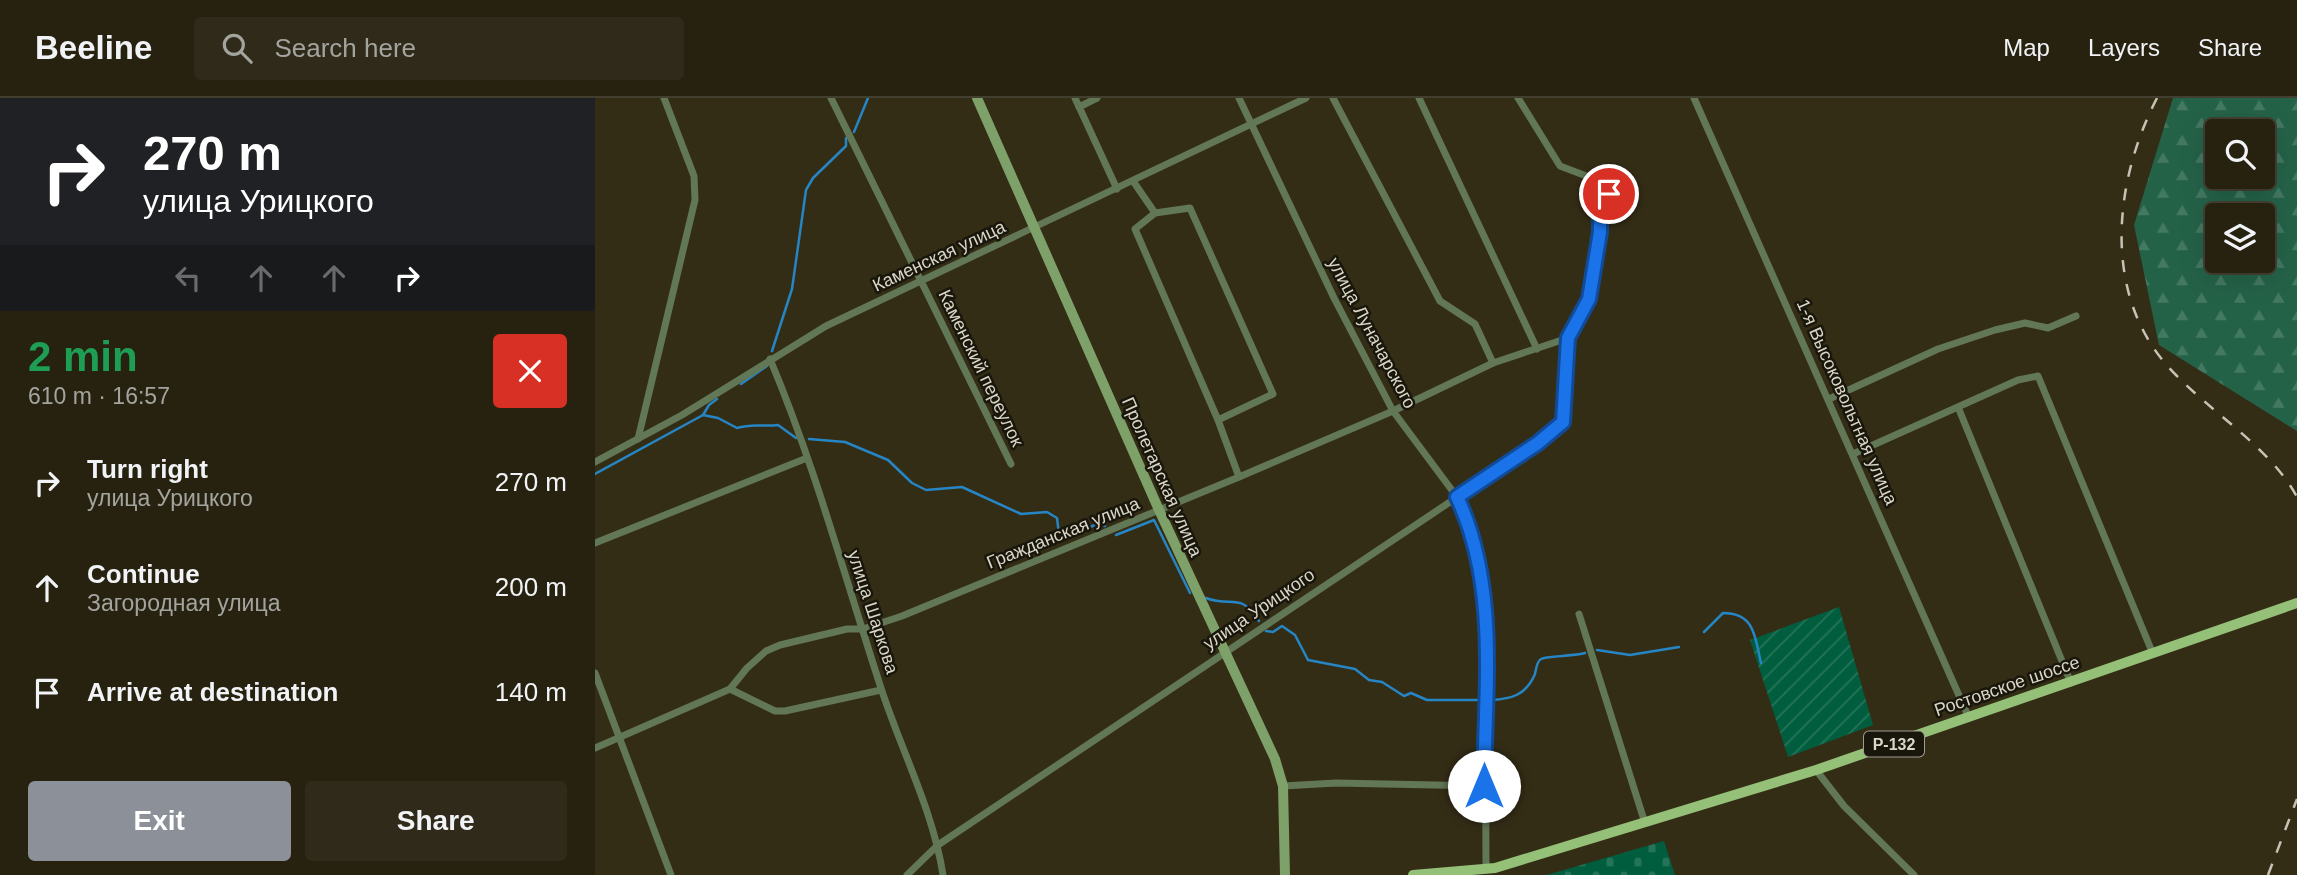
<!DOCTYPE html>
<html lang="en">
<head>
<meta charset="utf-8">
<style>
  :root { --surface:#272210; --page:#2f2a19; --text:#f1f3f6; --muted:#a4a49f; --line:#433f30; --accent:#8c9099 }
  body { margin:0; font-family:Arial,sans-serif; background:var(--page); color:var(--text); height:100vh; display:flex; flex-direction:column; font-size:26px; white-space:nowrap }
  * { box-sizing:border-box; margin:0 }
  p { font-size:23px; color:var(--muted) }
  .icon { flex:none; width:38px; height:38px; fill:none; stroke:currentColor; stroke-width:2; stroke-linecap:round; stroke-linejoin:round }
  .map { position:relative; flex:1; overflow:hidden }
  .drawer { display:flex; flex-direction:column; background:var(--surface); width:595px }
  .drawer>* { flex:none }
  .banner { background:#202124; color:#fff; overflow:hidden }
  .fabs { position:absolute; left:1610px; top:21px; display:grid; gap:14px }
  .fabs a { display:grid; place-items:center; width:70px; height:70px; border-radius:7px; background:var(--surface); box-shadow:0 7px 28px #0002,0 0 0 2px var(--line); font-size:35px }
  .pin { position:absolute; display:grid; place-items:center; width:60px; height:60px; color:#fff; margin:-30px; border:4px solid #fff; border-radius:50%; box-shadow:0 2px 7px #0007 }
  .me { position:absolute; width:77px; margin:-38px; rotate:0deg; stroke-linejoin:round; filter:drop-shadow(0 0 5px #0008) }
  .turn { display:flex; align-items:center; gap:24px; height:147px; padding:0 28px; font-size:32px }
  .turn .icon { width:91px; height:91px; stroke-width:2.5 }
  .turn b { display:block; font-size:49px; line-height:60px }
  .lanes { display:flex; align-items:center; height:66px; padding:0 28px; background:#0003; justify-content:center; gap:35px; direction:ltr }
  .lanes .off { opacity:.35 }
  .round { display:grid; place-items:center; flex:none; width:74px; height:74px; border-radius:7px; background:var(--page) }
  .summary { display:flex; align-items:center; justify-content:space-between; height:119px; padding:0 28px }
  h1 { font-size:42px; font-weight:700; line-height:52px; color:#1e9e55 }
  .button { display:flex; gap:14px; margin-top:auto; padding:14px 28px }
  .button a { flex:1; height:80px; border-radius:7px; background:var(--accent); color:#fff; font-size:28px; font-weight:700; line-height:80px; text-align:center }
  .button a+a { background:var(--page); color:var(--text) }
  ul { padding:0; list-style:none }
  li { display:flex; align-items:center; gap:21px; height:105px; padding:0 28px }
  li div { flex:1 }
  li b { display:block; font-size:26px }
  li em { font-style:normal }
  header { display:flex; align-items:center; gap:42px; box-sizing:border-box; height:98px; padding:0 35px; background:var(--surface); border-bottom:2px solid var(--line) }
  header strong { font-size:33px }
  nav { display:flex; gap:38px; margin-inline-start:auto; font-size:24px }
  .search { width:490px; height:63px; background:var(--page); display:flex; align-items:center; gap:18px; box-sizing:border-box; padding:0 24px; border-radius:7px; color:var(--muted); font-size:26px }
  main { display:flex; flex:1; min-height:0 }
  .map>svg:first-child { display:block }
  .forest { fill:url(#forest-firs); fill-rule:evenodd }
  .cemetery { fill:url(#cemetery-stones) }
  .garden { fill:url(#garden-furrows) }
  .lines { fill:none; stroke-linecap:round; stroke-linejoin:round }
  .stream { stroke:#2685c4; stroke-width:2.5 }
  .minor { stroke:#627755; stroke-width:7 }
  .secondary { stroke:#7ea069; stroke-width:10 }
  .primary { stroke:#94c078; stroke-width:10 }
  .rail { stroke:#c7c3b4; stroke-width:2.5; stroke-dasharray:12 12; stroke-linecap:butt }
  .route-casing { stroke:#114b97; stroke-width:18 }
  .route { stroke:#1a73e8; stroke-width:12 }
  .labels { text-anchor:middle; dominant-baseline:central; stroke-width:5; stroke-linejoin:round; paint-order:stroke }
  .shield { fill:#19160b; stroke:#a09c8f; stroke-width:2 }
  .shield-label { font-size:16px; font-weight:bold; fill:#dad6c8 }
  .street-label { font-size:18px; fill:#dad6c8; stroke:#19160b }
</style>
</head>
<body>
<header>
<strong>Beeline</strong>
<div class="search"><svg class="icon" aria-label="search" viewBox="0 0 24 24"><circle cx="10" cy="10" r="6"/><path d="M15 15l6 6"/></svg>Search here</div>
<nav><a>Map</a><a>Layers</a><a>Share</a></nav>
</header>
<main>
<section class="drawer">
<div class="banner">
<div class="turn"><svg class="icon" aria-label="right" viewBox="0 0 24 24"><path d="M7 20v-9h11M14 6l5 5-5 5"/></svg><div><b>270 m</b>улица Урицкого</div></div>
<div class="lanes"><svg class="icon off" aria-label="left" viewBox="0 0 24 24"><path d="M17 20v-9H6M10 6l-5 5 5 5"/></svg><svg class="icon off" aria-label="ahead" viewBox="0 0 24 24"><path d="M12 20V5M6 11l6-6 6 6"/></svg><svg class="icon off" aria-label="ahead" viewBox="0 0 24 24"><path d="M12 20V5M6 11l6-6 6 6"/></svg><svg class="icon" aria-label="right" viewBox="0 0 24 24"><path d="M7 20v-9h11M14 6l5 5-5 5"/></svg></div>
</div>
<div class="summary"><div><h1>2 min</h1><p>610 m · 16:57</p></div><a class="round" style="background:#d93025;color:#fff"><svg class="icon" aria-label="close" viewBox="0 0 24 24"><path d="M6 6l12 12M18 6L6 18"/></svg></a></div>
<ul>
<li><svg class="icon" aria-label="right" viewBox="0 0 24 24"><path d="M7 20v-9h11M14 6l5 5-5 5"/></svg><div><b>Turn right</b><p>улица Урицкого</p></div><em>270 m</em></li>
<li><svg class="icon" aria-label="ahead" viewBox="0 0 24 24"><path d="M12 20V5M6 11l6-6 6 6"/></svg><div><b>Continue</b><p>Загородная улица</p></div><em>200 m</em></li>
<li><svg class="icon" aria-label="arrive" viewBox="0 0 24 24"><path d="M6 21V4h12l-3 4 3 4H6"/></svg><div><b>Arrive at destination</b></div><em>140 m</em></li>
</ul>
<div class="button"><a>Exit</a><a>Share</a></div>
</section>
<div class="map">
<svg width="1702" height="777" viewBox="0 0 1702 777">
  <defs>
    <pattern id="forest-firs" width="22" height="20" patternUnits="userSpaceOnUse" patternTransform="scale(1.75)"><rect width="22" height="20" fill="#246248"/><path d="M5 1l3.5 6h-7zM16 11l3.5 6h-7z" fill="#437861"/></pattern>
    <pattern id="cemetery-stones" width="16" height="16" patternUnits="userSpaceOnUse" patternTransform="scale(1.75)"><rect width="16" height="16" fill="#005e3f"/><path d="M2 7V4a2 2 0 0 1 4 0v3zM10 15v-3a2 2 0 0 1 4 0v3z" fill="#257459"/></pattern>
    <pattern id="garden-furrows" width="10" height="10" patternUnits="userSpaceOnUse" patternTransform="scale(1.75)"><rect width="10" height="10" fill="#005e3f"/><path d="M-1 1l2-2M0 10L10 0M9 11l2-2" fill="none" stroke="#257459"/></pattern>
  </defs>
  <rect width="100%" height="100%" fill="#342d16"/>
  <path class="forest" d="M1578 0H1702V333L1564 247 1539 127ZM1622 33H1668V79H1622ZM1622 117H1668V163H1622Z"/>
  <polygon class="cemetery" points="1069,743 1080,777 949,777 955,776"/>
  <polygon class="garden" points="1244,509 1278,627 1193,659 1155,542"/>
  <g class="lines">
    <g class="stream">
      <polyline points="259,34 273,0"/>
      <polyline points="177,253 197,191 211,92 218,80 251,48 251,40"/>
      <polyline points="146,286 172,268"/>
      <polyline points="108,317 114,307 122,301"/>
      <polyline points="214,341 250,344 293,362 317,385 331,392 367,389 426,416 452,414 462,420 464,436 468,440 505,425 510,428"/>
      <path d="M0 376 108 317 123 320 142 330C157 325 168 329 183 327L201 340"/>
      <polyline points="521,437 559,422 595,495"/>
      <path d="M611 500C637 510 645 493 664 523"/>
      <polyline points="671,533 678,534 687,528 700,537 713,562 760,571 774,582 787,584 809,598 816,595 832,602 883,602"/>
      <path d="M1109 534 1128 515C1161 515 1160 541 1166 565"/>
      <polyline points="1002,552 1035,557 1084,549"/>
      <path d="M896 602C917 601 931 597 940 576 941 571 942 563 946 561 950 558 981 558 990 555"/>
    </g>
    <g class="minor">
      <polyline points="236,0 416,366"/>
      <polyline points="480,0 522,91"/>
      <polyline points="644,0 739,200 798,313 862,399 877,432 885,464 890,519 891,772"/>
      <polyline points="738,0 845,203 880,226 898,265"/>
      <polyline points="824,0 942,251"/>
      <polyline points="1099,0 1374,620"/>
      <polyline points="484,9 502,0"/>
      <polyline points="538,83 560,115"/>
      <path d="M175 261C220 368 250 480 286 590 306 652 338 712 348 777"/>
      <polyline points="1234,301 1343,251 1400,232 1430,225 1453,230 1481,218"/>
      <polyline points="1363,309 1476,585"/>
      <polyline points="623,322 678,296 595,110 560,115 540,131 623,322 644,379"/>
      <polyline points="43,341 100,102 99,78 69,0"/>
      <polyline points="1258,356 1423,282 1443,278 1558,556"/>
      <polyline points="0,364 87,317 231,228 711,0"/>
      <polyline points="0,445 212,360"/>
      <polyline points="984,516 1049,722"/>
      <polyline points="0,575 76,777"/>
      <polyline points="135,591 180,613 190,613 286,592"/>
      <polyline points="0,650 135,591 152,570 171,553 185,547 252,531 268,531 307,518 644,379 798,313 898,265 973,240"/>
      <polyline points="1221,672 1249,708 1319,777"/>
      <polyline points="688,688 741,685 889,688"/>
      <polyline points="312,777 343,747 943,345 968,324 973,240 994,201 1005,134 1005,111 1016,92 1015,87 965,68 923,0"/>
    </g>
    <polyline class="secondary" points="382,0 564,412 680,661 688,688 690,777"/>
    <polyline class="primary" points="818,777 900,770 1221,672 1702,505"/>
    <g class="rail">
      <path d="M1562 0C1517 87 1506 204 1582 278 1619 316 1677 352 1702 399"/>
      <polyline points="1673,777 1702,701"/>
    </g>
  </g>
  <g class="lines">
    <g class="route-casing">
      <path id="route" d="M889 688C890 592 904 488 862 399L943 345 968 324 973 240 994 201 1005 134V111L1014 96"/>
    </g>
    <use href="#route" class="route"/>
  </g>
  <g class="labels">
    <rect class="shield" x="1269" y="633.5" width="60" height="25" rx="5"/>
    <g class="shield-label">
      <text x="1299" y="646">Р-132</text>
    </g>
    <g class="street-label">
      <text transform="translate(344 158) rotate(-25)">Каменская улица</text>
      <text transform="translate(777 235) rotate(62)">улица Луначарского</text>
      <text transform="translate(386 270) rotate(64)">Каменский переулок</text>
      <text transform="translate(1252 304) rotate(66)">1-я Высоковольтная улица</text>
      <text transform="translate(567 379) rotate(66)">Пролетарская улица</text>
      <text transform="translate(468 435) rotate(-22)">Гражданская улица</text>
      <text transform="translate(664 511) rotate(-34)">улица Урицкого</text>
      <text transform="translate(278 514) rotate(72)">улица Шаркова</text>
      <text transform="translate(1412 588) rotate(-19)">Ростовское шоссе</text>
    </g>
  </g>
</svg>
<div class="fabs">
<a><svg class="icon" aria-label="search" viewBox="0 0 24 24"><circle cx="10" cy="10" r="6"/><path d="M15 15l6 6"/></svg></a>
<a><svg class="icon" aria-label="layers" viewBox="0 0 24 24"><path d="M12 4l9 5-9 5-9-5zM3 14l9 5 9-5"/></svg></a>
</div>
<div class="pin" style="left:1014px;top:96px;background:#d93025"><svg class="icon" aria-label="arrive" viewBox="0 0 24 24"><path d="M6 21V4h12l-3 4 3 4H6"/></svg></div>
<svg class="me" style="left:889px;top:688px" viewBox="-20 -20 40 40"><circle r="19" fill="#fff"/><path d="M0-13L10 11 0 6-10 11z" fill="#1a73e8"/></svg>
</div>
</main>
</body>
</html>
